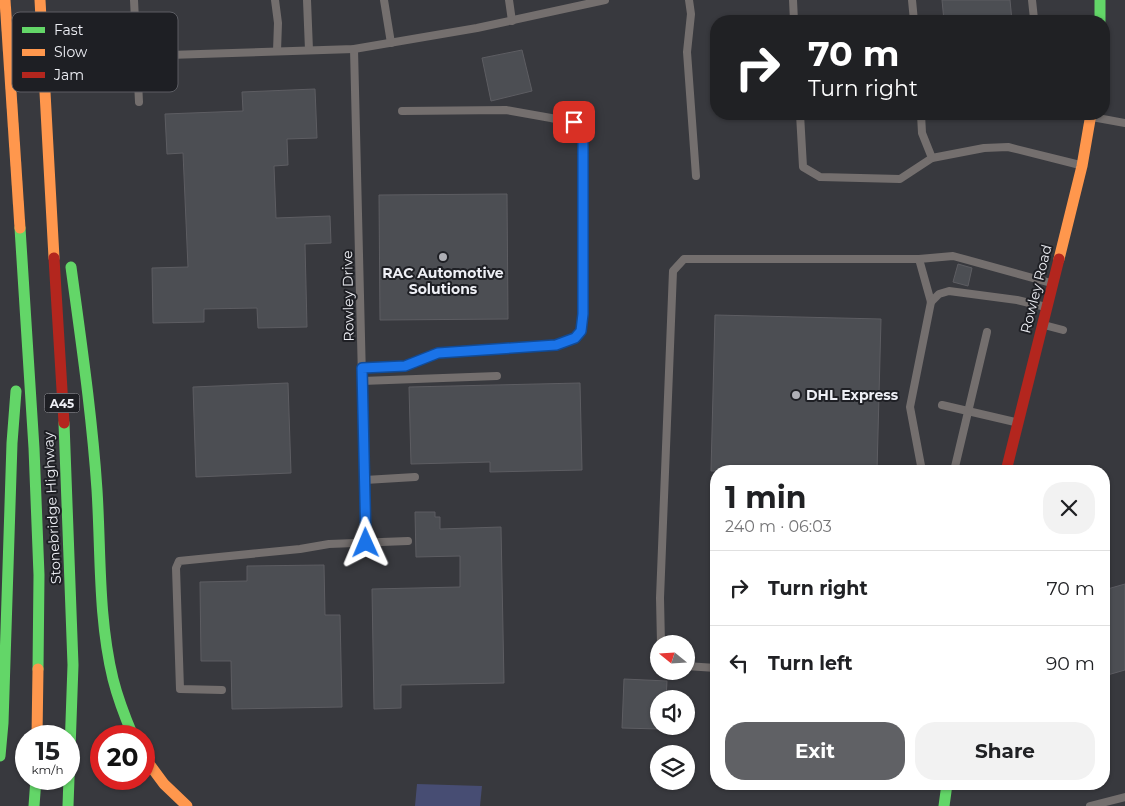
<!DOCTYPE html>
<html lang="en">
<head>
<meta charset="utf-8">
<style>
  :root { --surface:#fff; --page:#f2f2f2; --text:#202124; --muted:#757577; --line:#e0e0e0; --accent:#606165 }
  body { margin:0; font-family:Montserrat,sans-serif; background:var(--page); color:var(--text); height:100vh; display:flex; flex-direction:column; font-size:19px; white-space:nowrap }
  * { box-sizing:border-box; margin:0 }
  p { font-size:16px; color:var(--muted) }
  .icon { flex:none; width:28px; height:28px; fill:none; stroke:currentColor; stroke-width:2; stroke-linecap:round; stroke-linejoin:round }
  .map { position:relative; flex:1; overflow:hidden }
  .details { position:absolute; left:710px; top:465px; width:400px; height:325px; display:flex; flex-direction:column; background:var(--surface); border-radius:20px; box-shadow:0 1px 4px #0004 }
  .details>* { flex:none }
  .hud { position:absolute; left:710px; top:15px; width:400px; height:105px; border-radius:20px; box-shadow:0 1px 4px #0004; background:#202124; color:#fff; overflow:hidden }
  .needle { width:32px; rotate:288deg }
  .buttons { position:absolute; left:650px; top:635px; display:grid; gap:10px }
  .buttons a { display:grid; place-items:center; width:45px; height:45px; border-radius:50%; background:var(--surface); box-shadow:0 1px 4px #0004; font-size:25px }
  .speed { position:absolute; left:15px; top:725px; display:flex; gap:10px; font-size:25px; font-weight:700; text-align:center }
  .speed>* { display:grid; place-content:center; width:65px; height:65px; border-radius:50%; background:var(--surface); box-shadow:0 1px 4px #0004; line-height:1 }
  .speed small { font-size:12px; font-weight:400 }
  .speed .limit { border:8px solid #d22; background:#fff; color:#111 }
  .pin { position:absolute; display:grid; place-items:center; width:42px; height:42px; color:#fff; margin:-21px; border-radius:10px; box-shadow:0 2px 8px #0006 }
  .me { position:absolute; width:55px; margin:-28px; rotate:359deg; stroke-linejoin:round; filter:drop-shadow(0 0 4px #0008) }
  .turn { display:flex; align-items:center; gap:18px; height:105px; padding:0 15px; font-size:22px }
  .turn .icon { width:65px; height:65px; stroke-width:2.5 }
  .turn b { display:block; font-size:35px; line-height:42px }
  .round { display:grid; place-items:center; flex:none; width:52px; height:52px; border-radius:20px; background:var(--page) }
  .overview { display:flex; align-items:center; justify-content:space-between; height:85px; padding:0 15px }
  h1 { font-size:30px; font-weight:700; line-height:38px }
  .cta { display:flex; gap:10px; margin-top:auto; padding:10px 15px }
  .cta a { flex:1; height:58px; border-radius:20px; background:var(--accent); color:#fff; font-size:20px; font-weight:700; line-height:58px; text-align:center }
  .cta a+a { background:var(--page); color:var(--text) }
  ul { padding:0; list-style:none }
  li { display:flex; align-items:center; gap:15px; height:75px; padding:0 15px; border-top:1px solid var(--line) }
  li div { flex:1 }
  li b { display:block; font-size:19px }
  li em { font-style:normal }
  .map>svg:first-child { display:block }
  .water { fill:#474d73 }
  .building { fill:#4c4e53; stroke:#5d5d62 }
  .lines { fill:none; stroke-linecap:round; stroke-linejoin:round }
  .lane { stroke:#746f6e; stroke-width:8 }
  .fast { stroke:#63d668; stroke-width:11 }
  .slow { stroke:#ff974d; stroke-width:11 }
  .jam { stroke:#b3261e; stroke-width:11 }
  .route-casing { stroke:#114b97; stroke-width:12 }
  .route { stroke:#1a73e8; stroke-width:9 }
  .poi-dot { fill:#aeafb5; stroke:#1e1f24; stroke-width:2 }
  .labels { text-anchor:middle; dominant-baseline:central; stroke-width:4; stroke-linejoin:round; paint-order:stroke }
  .shield { fill:#1e1f24; stroke:#b0b1b6; stroke-width:1 }
  .shield-label { font-size:12px; font-weight:bold; fill:#eeeff5 }
  .poi-label { font-size:14px; font-weight:bold; fill:#eeeff5; stroke:#1e1f24 }
  .street-label { font-size:14px; fill:#eeeff5; stroke:#1e1f24 }
  .key { fill:#1e1f24; stroke:#5c5d63; stroke-width:1 }
  .key-label { font-size:14px; fill:#eeeff5 }
</style>
</head>
<body>
<div class="map">
<svg width="1125" height="806" viewBox="0 0 1125 806">
  <rect width="100%" height="100%" fill="#38393e"/>
  <polygon class="water" points="417,784 482,786 480,806 415,806"/>
  <g class="building">
    <polygon points="942,0 1010,0 1012,21 944,21"/>
    <polygon points="522,50 532,91 491,101 482,58"/>
    <polygon points="315,89 317,138 287,139 288,165 274,166 276,218 330,216 331,243 305,244 307,327 258,328 257,308 204,309 204,322 153,323 152,268 188,267 183,153 167,154 165,114 243,111 242,92"/>
    <polygon points="507,194 508,319 380,320 379,195"/>
    <polygon points="958,264 972,268 968,286 953,282"/>
    <polygon points="715,315 881,319 877,471 711,471"/>
    <polygon points="288,383 291,473 196,477 193,387"/>
    <polygon points="580,383 582,470 490,472 490,462 411,464 409,387"/>
    <polygon points="415,512 435,512 435,517 440,517 440,529 501,527 504,683 401,685 401,708 374,709 372,589 460,587 460,556 416,557"/>
    <polygon points="324,565 325,615 340,615 342,707 232,709 231,661 201,661 200,582 247,581 247,566"/>
    <polygon points="1125,584 1125,670 1104,676 1104,590"/>
    <polygon points="624,679 667,681 666,699 659,699 659,729 622,728"/>
  </g>
  <g class="lines">
    <g class="lane">
      <polyline points="134,0 139,102"/>
      <polyline points="275,0 278,23 277,51"/>
      <polyline points="307,0 309,50"/>
      <polyline points="384,0 391,43"/>
      <polyline points="509,0 512,21"/>
      <polyline points="689,0 691,14 687,52 696,176"/>
      <polyline points="793,0 794,21"/>
      <polyline points="912,0 914,21"/>
      <polyline points="1032,0 1034,19"/>
      <polyline points="354,49 366,543"/>
      <polyline points="137,56 354,49 477,28 605,0"/>
      <polyline points="800,114 803,167 820,177 900,179 932,158"/>
      <polyline points="921,114 922,133 932,158 984,148 1008,147 1080,165"/>
      <polyline points="1092,117 1125,123"/>
      <polyline points="919,259 931,302 910,407 922,471"/>
      <polyline points="931,302 939,294 949,291 1017,300 1046,307"/>
      <polyline points="1044,325 1063,330"/>
      <polyline points="362,369 405,366 438,353 556,345 575,338 581,331 582,323 583,136 582,131 578,124 551,118 506,110 402,111"/>
      <polyline points="362,381 497,376"/>
      <polyline points="942,405 1015,422"/>
      <polyline points="954,471 987,332"/>
      <polyline points="365,480 415,477"/>
      <polyline points="661,644 660,598 673,271 684,259 919,259 953,256 1051,283"/>
      <polyline points="686,666 716,668"/>
      <polyline points="222,690 180,689 176,568 179,561 300,549 329,544 408,541"/>
      <polyline points="1090,806 1125,797"/>
    </g>
    <g class="fast">
      <polyline points="1100,0 1100,21"/>
      <polyline points="20,228 34,448 39,575 38,669"/>
      <path d="M71 267C81 341 92 415 97 490 101 553 98 617 113 679 118 699 125 717 133 736"/>
      <polyline points="64,423 73,665 68,806"/>
      <polyline points="0,756 3,723 12,443 16,391"/>
      <polyline points="34,806 36,779"/>
      <polyline points="944,806 947,784"/>
    </g>
    <g class="slow">
      <polyline points="5,0 20,228"/>
      <polyline points="40,0 54,258"/>
      <polyline points="1059,259 1082,166 1091,114"/>
      <polyline points="37,736 38,669"/>
      <polyline points="144,757 164,784 187,806"/>
    </g>
    <g class="jam">
      <polyline points="54,258 64,423"/>
      <polyline points="1006,471 1059,259"/>
    </g>
  </g>
  <g class="lines">
    <g class="route-casing">
      <polyline id="route" points="366,543 362,368 405,366 438,353 556,345 575,338 581,331 583,314 583,136 581,127 574,122"/>
    </g>
    <use href="#route" class="route"/>
  </g>
  <g class="poi-dot">
    <circle cx="443" cy="257" r="5"/>
    <circle cx="796" cy="395" r="5"/>
  </g>
  <g class="labels">
    <rect class="shield" x="44.5" y="393.5" width="35" height="19" rx="4"/>
    <g class="shield-label">
      <text x="62" y="403">A45</text>
    </g>
    <g class="poi-label">
      <text x="443" y="273">RAC Automotive<tspan x="443" dy="16">Solutions</tspan></text>
      <text x="806" y="395" text-anchor="start">DHL Express</text>
    </g>
    <g class="street-label">
      <text transform="translate(1036 289) rotate(-76)">Rowley Road</text>
      <text transform="translate(348 296) rotate(-91)">Rowley Drive</text>
      <text transform="translate(52 508) rotate(-93)">Stonebridge Highway</text>
    </g>
  </g>
  <rect x="12" y="12" width="166" height="80" rx="8" class="key"/>
  <rect x="22" y="27" width="23" height="6" fill="#63d668"/>
  <rect x="22" y="49" width="23" height="7" fill="#ff974d"/>
  <rect x="22" y="72" width="23" height="6" fill="#b3261e"/>
  <g class="key-label">
    <text x="54" y="35">Fast</text>
    <text x="54" y="57">Slow</text>
    <text x="54" y="80">Jam</text>
  </g>
</svg>
<div class="buttons">
<a><svg class="needle" viewBox="-14 -14 28 28"><path d="M0-13l5 13h-10z" fill="#e53935"/><path d="M0 13l5-13h-10z" fill="#757577"/></svg></a>
<a><svg class="icon" aria-label="sound" viewBox="0 0 24 24"><path d="M4 9h4l5-4v14l-5-4H4zM17 9q2 3 0 6"/></svg></a>
<a><svg class="icon" aria-label="layers" viewBox="0 0 24 24"><path d="M12 4l9 5-9 5-9-5zM3 14l9 5 9-5"/></svg></a>
</div>
<div class="speed"><div>15<small>km/h</small></div><div class="limit">20</div></div>
<div class="pin" style="left:574px;top:122px;background:#d93025"><svg class="icon" aria-label="arrive" viewBox="0 0 24 24"><path d="M6 21V4h12l-3 4 3 4H6"/></svg></div>
<svg class="me" style="left:366px;top:543px" viewBox="-20 -20 40 40"><path d="M0-17L14 15 0 8-14 15z" fill="#1a73e8" stroke="#fff" stroke-width="4"/></svg>
<div class="hud">
<div class="turn"><svg class="icon" aria-label="right" viewBox="0 0 24 24"><path d="M7 20v-9h11M14 6l5 5-5 5"/></svg><div><b>70 m</b>Turn right</div></div>
</div>
<section class="details">
<div class="overview"><div><h1>1 min</h1><p>240 m · 06:03</p></div><a class="round"><svg class="icon" aria-label="close" viewBox="0 0 24 24"><path d="M6 6l12 12M18 6L6 18"/></svg></a></div>
<ul>
<li><svg class="icon" aria-label="right" viewBox="0 0 24 24"><path d="M7 20v-9h11M14 6l5 5-5 5"/></svg><div><b>Turn right</b></div><em>70 m</em></li>
<li><svg class="icon" aria-label="left" viewBox="0 0 24 24"><path d="M17 20v-9H6M10 6l-5 5 5 5"/></svg><div><b>Turn left</b></div><em>90 m</em></li>
</ul>
<div class="cta"><a>Exit</a><a>Share</a></div>
</section>
</div>
</body>
</html>
